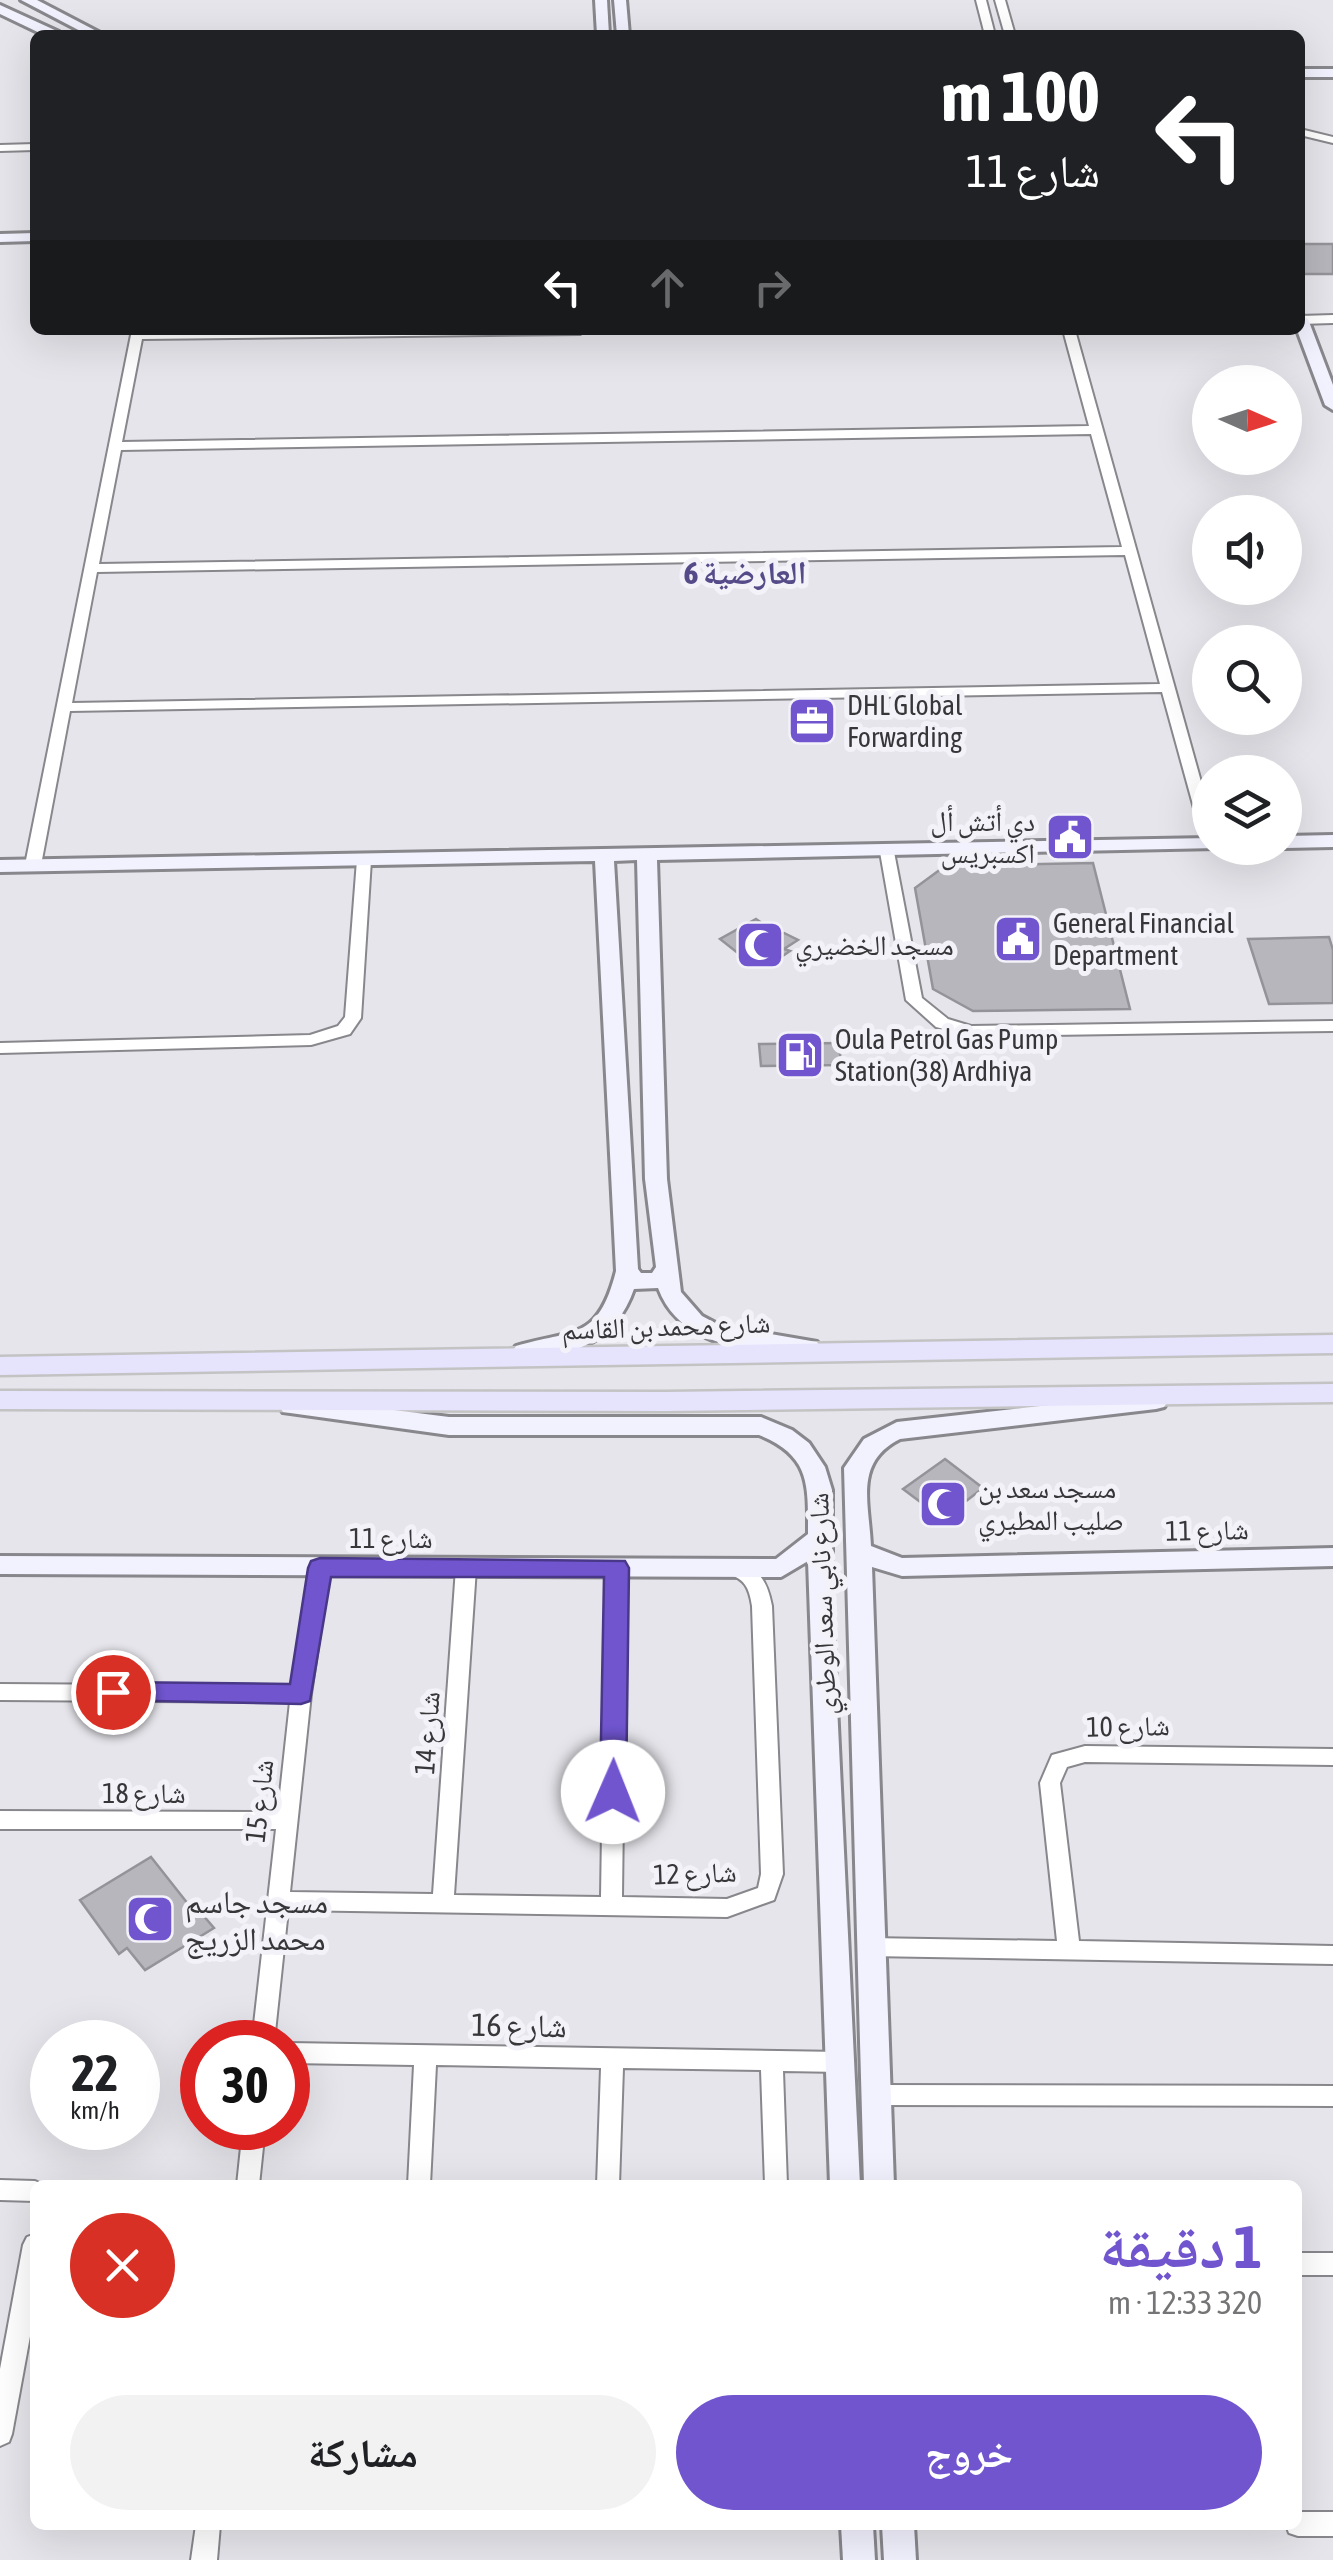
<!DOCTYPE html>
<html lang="ar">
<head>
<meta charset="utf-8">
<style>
  :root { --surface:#fff; --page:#f2f2f2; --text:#202124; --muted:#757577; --accent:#7055cf }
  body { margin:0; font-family:"Asap Condensed","Noto Naskh Arabic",sans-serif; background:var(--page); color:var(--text); direction:rtl; height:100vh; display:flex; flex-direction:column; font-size:38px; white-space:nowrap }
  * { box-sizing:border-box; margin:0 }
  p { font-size:32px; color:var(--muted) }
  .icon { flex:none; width:55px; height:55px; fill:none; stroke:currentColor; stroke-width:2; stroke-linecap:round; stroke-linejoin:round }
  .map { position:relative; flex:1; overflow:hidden; direction:ltr }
  .side { position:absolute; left:30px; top:2180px; width:1272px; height:350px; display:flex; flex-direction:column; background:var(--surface); border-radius:15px; box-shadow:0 10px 40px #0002; direction:rtl }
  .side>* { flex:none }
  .top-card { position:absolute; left:30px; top:30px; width:1275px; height:305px; border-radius:15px; box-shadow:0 10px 40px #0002; direction:rtl; background:#202124; color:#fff; overflow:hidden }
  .needle { width:65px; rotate:93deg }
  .buttons { position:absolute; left:1192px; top:365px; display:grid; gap:20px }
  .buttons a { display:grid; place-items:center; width:110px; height:110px; border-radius:50%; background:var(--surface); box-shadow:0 10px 40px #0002; font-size:50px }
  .speed { position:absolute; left:30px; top:2020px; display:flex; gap:20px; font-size:50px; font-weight:700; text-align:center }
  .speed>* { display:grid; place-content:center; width:130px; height:130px; border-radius:50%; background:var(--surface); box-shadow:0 10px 40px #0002; line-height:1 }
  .speed small { font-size:25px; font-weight:400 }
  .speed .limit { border:15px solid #d22; background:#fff; color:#111 }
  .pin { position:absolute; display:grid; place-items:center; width:85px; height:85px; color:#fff; margin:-42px; border:5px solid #fff; border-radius:50%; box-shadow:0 2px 10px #0007 }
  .me { position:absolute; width:110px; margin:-55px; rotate:1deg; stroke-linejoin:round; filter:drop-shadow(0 0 8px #0008) }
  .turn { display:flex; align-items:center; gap:35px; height:210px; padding:0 40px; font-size:45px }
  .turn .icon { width:130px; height:130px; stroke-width:2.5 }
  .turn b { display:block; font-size:70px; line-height:85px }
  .lanes { display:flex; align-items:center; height:95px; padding:0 40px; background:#0003; justify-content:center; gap:50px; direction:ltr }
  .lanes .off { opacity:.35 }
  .round { display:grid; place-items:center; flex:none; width:105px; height:105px; border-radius:52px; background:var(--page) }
  .overview { display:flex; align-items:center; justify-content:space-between; height:170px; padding:0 40px }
  h1 { font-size:60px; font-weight:700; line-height:75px; color:var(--accent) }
  .button { display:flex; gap:20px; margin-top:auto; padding:20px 40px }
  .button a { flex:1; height:115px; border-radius:60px; background:var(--accent); color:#fff; font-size:40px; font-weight:700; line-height:115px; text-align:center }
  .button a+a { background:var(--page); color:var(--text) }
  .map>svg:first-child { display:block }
  .building { fill:#b7b6bc; stroke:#939399; stroke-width:2.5 }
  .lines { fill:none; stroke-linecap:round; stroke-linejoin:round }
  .street-casing { stroke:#87878c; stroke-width:4 }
  .secondary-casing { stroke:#87878c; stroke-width:6 }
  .primary-casing { stroke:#c3c3c4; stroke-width:5 }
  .street { fill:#fff; fill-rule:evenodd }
  .secondary { fill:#f2f1fe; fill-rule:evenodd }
  .primary { fill:#e6e3fd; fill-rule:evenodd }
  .route { fill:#7055cf; stroke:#493787; stroke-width:2.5 }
  .labels { text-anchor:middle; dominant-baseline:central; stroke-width:10; stroke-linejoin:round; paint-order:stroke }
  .poi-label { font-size:28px; fill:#37373a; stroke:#f3f2f8; text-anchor:start }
  .street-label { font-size:28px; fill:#37373a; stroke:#f3f2f8 }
  .far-district-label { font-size:32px; font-weight:bold; fill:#554b89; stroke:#f3f2f8 }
  .near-poi-label { font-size:32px; fill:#37373a; stroke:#f3f2f8; text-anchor:start }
  .near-street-label { font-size:32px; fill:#37373a; stroke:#f3f2f8 }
</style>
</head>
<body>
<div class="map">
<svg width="1333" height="2560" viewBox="0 0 1333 2560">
  <rect width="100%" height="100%" fill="#e5e5eb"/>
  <g class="building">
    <rect x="1300" y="244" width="33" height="30"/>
    <polygon points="1093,863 1130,1009 973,1011 933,989 915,888 945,866"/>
    <polygon points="756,919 778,934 784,933 798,940 784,949 790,951 774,962 753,965 720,939"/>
    <polygon points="1329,937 1333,950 1333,1003 1269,1004 1248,939"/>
    <polygon points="839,1043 841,1065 761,1066 759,1044"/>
    <polygon points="945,1459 983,1488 943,1519 903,1489"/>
    <polygon points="151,1857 192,1909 196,1907 214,1928 145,1970 127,1948 119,1954 80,1900"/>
  </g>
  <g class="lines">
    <g class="street-casing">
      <g id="street">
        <polygon points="976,0 986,0 995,35 985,35"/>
        <polygon points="995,0 1005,0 1015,35 1005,35"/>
        <polygon points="1300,129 1333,137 1333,143 1300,135"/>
        <polygon points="35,144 35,150 0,151 0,145"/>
        <polygon points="1333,315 1333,323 1300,324 1300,316"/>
        <path d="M132 330H144L143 332 586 330 580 334 142 339 122 442 1089 426 1063 330H1075L1210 814V845L1203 841 1162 692 70 711 41 865 33 870 28 868 25 865ZM1091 434 1122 547 99 564 121 450ZM1125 555 1160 684 72 703 97 572Z"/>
        <polygon points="887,848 894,852 922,998 948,1019 971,1026 1333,1021 1333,1031 971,1036 936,1027 906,1000 880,852"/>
        <polygon points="364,856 371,860 361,1018 350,1034 311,1045 0,1053 0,1043 310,1035 338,1026 345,1017 357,860"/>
        <path d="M320 1560 327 1562 330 1567 311 1694 290 1892 433 1894 456 1568 459 1563H473L476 1568 454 1895 601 1897 606 1568 609 1563H623L626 1568 622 1897 727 1899 758 1888 761 1874 752 1606C749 1587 745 1579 726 1573L723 1568 726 1563 733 1561C759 1568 767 1580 772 1606L783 1874 774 1900 727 1917 288 1910 274 2042H252L276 1829H0V1811L278 1812 290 1702 0 1700V1684L292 1686 310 1567 313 1562Z"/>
        <polygon points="1085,1746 1333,1749 1333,1765 1085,1762 1067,1767 1060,1783 1079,1941 1333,1946 1333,1964 869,1956 861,1953 858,1947 861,1941 869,1938 1057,1941 1040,1783 1052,1755"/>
        <polygon points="288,2043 841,2052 849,2055 852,2062 849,2069 841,2072 783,2071 787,2185 765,2185 761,2070 623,2068 619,2185 597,2185 601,2068 436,2065 430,2185 408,2185 414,2065 288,2063"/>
        <polygon points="875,2085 1333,2086 1333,2106 875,2105 867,2102 864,2095 867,2088"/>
        <polygon points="243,2128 265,2128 259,2185 237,2185"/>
        <polygon points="0,2180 35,2181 44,2185 35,2185 35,2201 0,2200"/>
        <polygon points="35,2234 35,2309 12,2434 9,2442 0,2446 0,2369 23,2245 27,2237"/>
        <rect x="1298" y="2253" width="35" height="22"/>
        <polygon points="1298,2512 1333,2512 1333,2536 1298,2536 1289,2533 1286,2525 1298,2525"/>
        <polygon points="196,2525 220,2525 217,2560 191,2560"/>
      </g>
    </g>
    <g class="secondary-casing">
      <g id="secondary">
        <polygon points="21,0 37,0 104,35 88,35"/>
        <polygon points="595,0 607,0 609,35 597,35"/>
        <polygon points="614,0 626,0 629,35 617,35"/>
        <polygon points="0,5 59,32 60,35 44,35 0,14"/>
        <rect x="1300" y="69" width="33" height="8"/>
        <polygon points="35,233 35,241 0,242 0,234"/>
        <polygon points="1300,314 1308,319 1333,385 1333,410 1325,405 1297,330 1300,330"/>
        <polygon points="1333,835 1333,847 1285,848 1284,848 1285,836"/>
        <path d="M1210 838V848H1217L657 860 667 1179 681 1292 702 1316 719 1325 817 1342 821 1348 817 1354 809 1356C754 1350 681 1350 658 1288L634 1289C616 1341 576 1355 524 1360L512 1352 516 1346C573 1329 598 1342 616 1271L595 861 0 872V860ZM637 860 645 1179 656 1267 652 1273H641L638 1269 614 861Z"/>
        <path d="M1156 1393 1164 1395 1168 1401 1164 1407 1156 1409 900 1439C854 1462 869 1502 871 1546L902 1558 1333 1548V1566L902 1576 872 1567 894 2185H864L844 1468 864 1439 897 1422Z"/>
        <path d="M291 1397 449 1417H761L792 1430 809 1443 825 1467 832 1490V1601L860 2185H830L808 1561 781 1577 0 1574V1556L776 1559 808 1534C808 1485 811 1456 759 1435H449L283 1412 279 1406 283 1400Z"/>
        <polygon points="841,2525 873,2525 875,2560 843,2560"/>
        <polygon points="882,2525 914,2525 916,2560 884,2560"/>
      </g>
    </g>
    <g class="primary-casing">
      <g id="primary">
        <polygon points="1333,1335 1333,1353 0,1375 0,1357"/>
        <polygon points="1333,1384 1333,1402 666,1411 0,1409 0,1391 666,1392"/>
      </g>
    </g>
    <use href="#street" class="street"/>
    <use href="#secondary" class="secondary"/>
    <use href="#primary" class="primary"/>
  </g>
  <polygon class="route" points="320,1558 625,1561 629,1568 626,1792 622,1800 613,1803 604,1800 600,1792 604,1577 331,1577 310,1701 301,1704 104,1700 100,1692 104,1685 113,1682 290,1684 308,1568 311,1561"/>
  <defs>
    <g id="office-square" transform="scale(2.5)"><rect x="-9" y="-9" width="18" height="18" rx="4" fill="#7055cf" stroke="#f3f2f8"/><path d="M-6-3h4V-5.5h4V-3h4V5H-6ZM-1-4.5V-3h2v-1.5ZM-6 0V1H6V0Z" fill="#fff"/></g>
    <g id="civic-square" transform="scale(2.5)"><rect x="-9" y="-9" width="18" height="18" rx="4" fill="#7055cf" stroke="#f3f2f8"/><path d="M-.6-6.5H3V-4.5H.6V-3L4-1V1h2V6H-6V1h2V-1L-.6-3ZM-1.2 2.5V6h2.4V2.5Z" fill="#fff"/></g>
    <g id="mosque-square" transform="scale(2.5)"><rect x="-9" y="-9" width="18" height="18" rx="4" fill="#7055cf" stroke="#f3f2f8"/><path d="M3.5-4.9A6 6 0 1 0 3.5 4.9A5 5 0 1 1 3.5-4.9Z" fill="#fff"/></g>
    <g id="fuel-square" transform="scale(2.5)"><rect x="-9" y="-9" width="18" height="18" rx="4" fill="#7055cf" stroke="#f3f2f8"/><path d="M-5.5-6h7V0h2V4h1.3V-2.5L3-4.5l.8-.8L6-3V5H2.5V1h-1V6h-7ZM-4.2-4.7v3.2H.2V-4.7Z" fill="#fff"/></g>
  </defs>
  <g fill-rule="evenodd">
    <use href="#office-square" x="812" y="721"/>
    <use href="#civic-square" x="1070" y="837"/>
    <use href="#civic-square" x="1018" y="939"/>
    <use href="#mosque-square" x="760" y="945"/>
    <use href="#fuel-square" x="800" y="1055"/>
    <use href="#mosque-square" x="943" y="1504"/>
    <use href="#mosque-square" x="150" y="1919"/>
  </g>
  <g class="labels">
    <g class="poi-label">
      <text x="847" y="705">DHL Global<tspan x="847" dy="32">Forwarding</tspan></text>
      <text x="1035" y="821" text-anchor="end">دي أتش أل<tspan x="1035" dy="32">اكسبريس</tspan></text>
      <text x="1053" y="923">General Financial<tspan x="1053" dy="32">Department</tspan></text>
      <text x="795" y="945">مسجد الخضيري</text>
      <text x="835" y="1039">Oula Petrol Gas Pump<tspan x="835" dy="32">Station(38) Ardhiya</tspan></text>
      <text x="978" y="1488">مسجد سعد بن<tspan x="978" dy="32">صليب المطيري</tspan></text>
    </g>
    <g class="street-label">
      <text transform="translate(666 1326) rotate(-2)">شارع محمد بن القاسم</text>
      <text transform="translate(1207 1530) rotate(-1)">شارع 11</text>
      <text x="391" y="1538">شارع 11</text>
      <text transform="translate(822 1604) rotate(-92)">شارع نابي سعد الوطري</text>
      <text transform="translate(1128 1726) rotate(-1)">شارع 10</text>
      <text transform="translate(427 1733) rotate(-86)">شارع 14</text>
      <text x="144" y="1793">شارع 18</text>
      <text transform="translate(259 1801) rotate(-84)">شارع 15</text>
      <text transform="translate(695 1873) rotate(-2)">شارع 12</text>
    </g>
    <g class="far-district-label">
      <text x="745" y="572">العارضية 6</text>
    </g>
    <g class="near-poi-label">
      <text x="185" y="1901">مسجد جاسم<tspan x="185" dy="37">محمد الزريج</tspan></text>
    </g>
    <g class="near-street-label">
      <text transform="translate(519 2025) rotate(1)">شارع 16</text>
    </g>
  </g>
</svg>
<div class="buttons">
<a><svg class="needle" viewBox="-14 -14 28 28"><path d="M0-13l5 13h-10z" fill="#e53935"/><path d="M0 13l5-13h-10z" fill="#757577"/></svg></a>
<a><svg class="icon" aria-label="sound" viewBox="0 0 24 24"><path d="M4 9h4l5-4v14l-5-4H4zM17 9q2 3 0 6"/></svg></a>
<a><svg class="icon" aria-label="search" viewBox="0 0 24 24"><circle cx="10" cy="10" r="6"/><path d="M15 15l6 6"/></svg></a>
<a><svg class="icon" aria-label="layers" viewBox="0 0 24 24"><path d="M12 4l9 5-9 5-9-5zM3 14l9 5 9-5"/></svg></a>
</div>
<div class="speed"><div>22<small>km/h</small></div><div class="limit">30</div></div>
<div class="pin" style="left:113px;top:1692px;background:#d93025"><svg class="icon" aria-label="arrive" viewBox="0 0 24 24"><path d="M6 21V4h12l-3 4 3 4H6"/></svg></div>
<svg class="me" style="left:613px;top:1792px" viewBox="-20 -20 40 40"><circle r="19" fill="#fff"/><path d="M0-13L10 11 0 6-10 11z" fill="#7055cf"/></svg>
<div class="top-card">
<div class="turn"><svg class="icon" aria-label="left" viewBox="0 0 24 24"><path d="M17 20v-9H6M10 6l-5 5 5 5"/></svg><div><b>100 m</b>شارع 11</div></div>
<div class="lanes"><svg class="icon" aria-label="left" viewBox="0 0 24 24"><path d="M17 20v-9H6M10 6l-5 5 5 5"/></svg><svg class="icon off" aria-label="ahead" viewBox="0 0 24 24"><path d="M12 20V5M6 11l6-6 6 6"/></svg><svg class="icon off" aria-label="right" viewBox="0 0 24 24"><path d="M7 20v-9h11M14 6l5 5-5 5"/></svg></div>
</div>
<section class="side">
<div class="overview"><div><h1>1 دقيقة</h1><p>320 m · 12:33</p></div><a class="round" style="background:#d93025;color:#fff"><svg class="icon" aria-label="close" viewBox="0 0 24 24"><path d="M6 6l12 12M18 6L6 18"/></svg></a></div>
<div class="button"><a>خروج</a><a>مشاركة</a></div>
</section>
</div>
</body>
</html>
